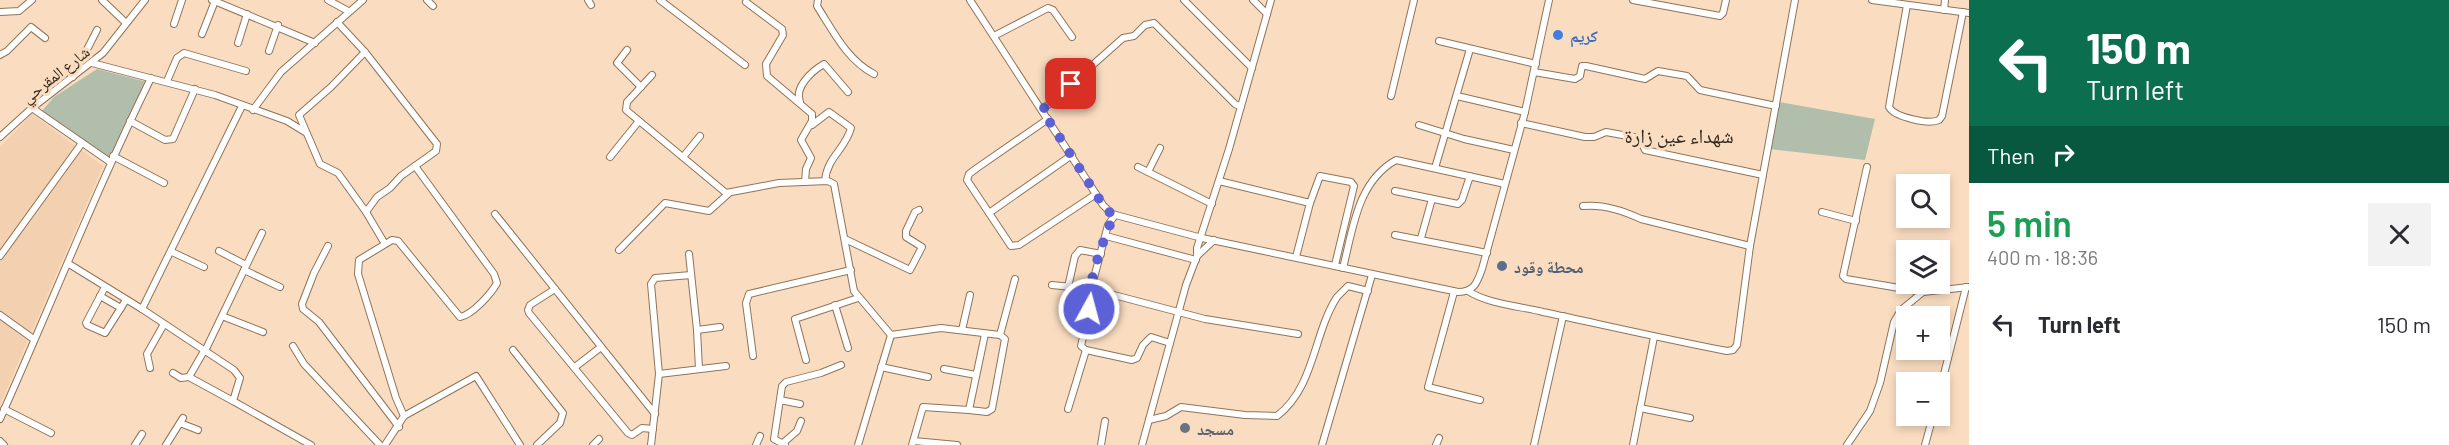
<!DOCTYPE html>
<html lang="en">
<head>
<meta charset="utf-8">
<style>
  :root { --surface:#fff; --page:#f2f2f3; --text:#2b2b33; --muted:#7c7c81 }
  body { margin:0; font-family:Barlow,"Noto Naskh Arabic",sans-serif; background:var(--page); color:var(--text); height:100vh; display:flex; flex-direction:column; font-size:22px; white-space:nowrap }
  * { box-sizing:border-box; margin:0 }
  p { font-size:20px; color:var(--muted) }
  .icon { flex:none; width:33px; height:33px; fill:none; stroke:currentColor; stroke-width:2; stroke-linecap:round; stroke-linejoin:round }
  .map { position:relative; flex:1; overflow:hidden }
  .sheet { display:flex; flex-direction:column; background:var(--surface); width:480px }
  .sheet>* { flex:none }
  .hud { background:#0b6e4f; color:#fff; overflow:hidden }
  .buttons { position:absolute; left:1896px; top:174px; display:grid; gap:12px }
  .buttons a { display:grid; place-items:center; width:54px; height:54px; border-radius:0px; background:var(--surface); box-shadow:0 3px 9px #0003; font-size:30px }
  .pin { position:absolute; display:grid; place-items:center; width:51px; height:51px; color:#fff; margin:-26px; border-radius:12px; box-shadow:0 3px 9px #0006 }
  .me { position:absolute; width:66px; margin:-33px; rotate:7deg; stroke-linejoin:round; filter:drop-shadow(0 0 4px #0008) }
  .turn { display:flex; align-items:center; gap:21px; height:126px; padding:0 18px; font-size:27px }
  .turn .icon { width:78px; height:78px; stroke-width:2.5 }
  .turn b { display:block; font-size:42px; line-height:51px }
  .then { display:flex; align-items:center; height:57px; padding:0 18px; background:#0003; gap:12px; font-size:22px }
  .round { display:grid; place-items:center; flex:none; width:63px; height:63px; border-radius:0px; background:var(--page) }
  .head { display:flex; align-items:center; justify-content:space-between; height:102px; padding:0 18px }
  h1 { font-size:36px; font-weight:600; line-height:45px; color:#1e9e55 }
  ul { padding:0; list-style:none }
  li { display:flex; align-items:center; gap:18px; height:78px; padding:0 18px }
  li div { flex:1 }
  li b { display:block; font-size:22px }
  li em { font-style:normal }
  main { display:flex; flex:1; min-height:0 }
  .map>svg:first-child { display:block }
  .built { fill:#f3d0af }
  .green { fill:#b1beab }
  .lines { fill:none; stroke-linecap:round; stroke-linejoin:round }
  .minor-casing { stroke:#8e745a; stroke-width:8 }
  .minor { stroke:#fff; stroke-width:6 }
  .route { stroke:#5c61d8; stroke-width:10; stroke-dasharray:0 18 }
  .shop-dot { fill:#3f7fe0; stroke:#faddc1; stroke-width:2 }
  .service-dot { fill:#5c6f8a; stroke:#faddc1; stroke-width:2 }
  .worship-dot { fill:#6b7280; stroke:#faddc1; stroke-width:2 }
  .labels { text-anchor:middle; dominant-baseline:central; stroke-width:6; stroke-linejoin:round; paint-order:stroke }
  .shop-label { font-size:16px; font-weight:bold; fill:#366cbe; stroke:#faddc1; text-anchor:start }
  .street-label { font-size:16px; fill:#31261b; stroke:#faddc1 }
  .service-label { font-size:16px; font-weight:bold; fill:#4e5e75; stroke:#faddc1; text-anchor:start }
  .worship-label { font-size:16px; font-weight:bold; fill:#5b616d; stroke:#faddc1; text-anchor:start }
  .quarter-label { font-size:20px; fill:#31261b; stroke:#faddc1 }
</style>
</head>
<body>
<main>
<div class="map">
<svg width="1969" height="445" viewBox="0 0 1969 445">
  <rect width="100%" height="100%" fill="#faddc1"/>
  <polygon class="built" points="32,114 103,166 0,405 0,147"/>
  <g class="green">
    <polygon points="97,69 147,82 109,160 42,111 54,97"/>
    <polygon points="1779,102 1875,119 1865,160 1770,149"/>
  </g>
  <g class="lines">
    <g class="minor-casing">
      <g id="minor">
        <polyline points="102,0 126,23"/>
        <polyline points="212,0 315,43"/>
        <polyline points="328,0 348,11"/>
        <polyline points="427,0 433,6"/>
        <polyline points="588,0 591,5"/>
        <polyline points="660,0 745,65"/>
        <path d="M818 0 817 6C833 31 847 60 874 74"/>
        <path d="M970 0 1103 205 1112 214 1202 238 1458 292C1474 292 1477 283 1482 269L1525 112 1549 0"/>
        <polyline points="1184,0 1252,68"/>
        <polyline points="1253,0 1267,14"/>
        <polyline points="1633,0 1720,16 1723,13 1726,0"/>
        <polyline points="1872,0 1969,13"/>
        <polyline points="746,2 782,29 783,35 766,64 767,76 812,114 812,121 801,140 811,158 806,169 805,182"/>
        <path d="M1907 5 1889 107C1894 117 1929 125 1939 120L1942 116 1963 12"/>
        <polyline points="1944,10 1945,0"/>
        <polyline points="0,12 19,11 32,0"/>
        <polyline points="337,22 365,52 437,144 436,151 401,176 390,188 377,197 366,212 385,244"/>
        <polyline points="174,24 182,0"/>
        <polyline points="202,34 215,1"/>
        <polyline points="994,36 1048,8 1053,10 1072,37"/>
        <polyline points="1439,41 1536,64"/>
        <polyline points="238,43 247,14"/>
        <polyline points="627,50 617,63 641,87"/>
        <polyline points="269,51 278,25"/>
        <polyline points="365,52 331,87 299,115 320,164 338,173 366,212"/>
        <polyline points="0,55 7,51 31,27 45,38"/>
        <polyline points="92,63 215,95 287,121 305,132"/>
        <polyline points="1534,72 1575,79 1580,76 1582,66 1586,66 1645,79 1658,71 1687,76 1700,90 1776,106"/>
        <polyline points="652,75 627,102 626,110 726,193 779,183 828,181 834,184 854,291 891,335 941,328 1000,335 1015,279"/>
        <polyline points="73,77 97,30"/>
        <polyline points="167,81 177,58 184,53 246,71"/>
        <polyline points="1391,96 1414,0"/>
        <polyline points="1457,96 1525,112"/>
        <path d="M800 102C794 87 812 71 824 64L848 92"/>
        <polyline points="32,108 110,162"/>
        <polyline points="253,110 281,72 363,0"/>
        <polyline points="1042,110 1123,38 1134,36 1145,25 1154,23 1235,104 1241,107"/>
        <polyline points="1048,119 977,168 969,174 967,180 1011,246 1019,245 1096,194"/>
        <polyline points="130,121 165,140 173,139 195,89"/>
        <polyline points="1521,123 1585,137 1594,137 1606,132 1639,138 1645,150 1763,175"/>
        <path d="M812 125 829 112 851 128C845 150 827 157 825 181"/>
        <polyline points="1419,125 1464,139 1514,150"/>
        <polyline points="0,137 32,108 103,53 145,0"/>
        <polyline points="113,156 164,183"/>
        <polyline points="610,157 639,121"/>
        <polyline points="683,157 700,136"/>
        <polyline points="1138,167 1212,204"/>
        <polyline points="1867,167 1843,276 1846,279 1923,292"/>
        <polyline points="1435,168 1470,49"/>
        <polyline points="1148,172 1160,148"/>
        <polyline points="1219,181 1310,203 1296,257"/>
        <polyline points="1395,191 1458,204 1462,200 1470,176"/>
        <polyline points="1310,203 1320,176 1351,182 1354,186 1335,265"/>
        <path d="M1583 206C1603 204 1622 210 1641 219L1750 246"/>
        <polyline points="1822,212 1856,221"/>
        <polyline points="989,213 1072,155"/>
        <polyline points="495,214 655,414"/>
        <polyline points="1395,235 1487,253"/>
        <polyline points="1106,236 1196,260"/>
        <polyline points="1421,238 1432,199"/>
        <polyline points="845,239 910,270 922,247 906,237 906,231 915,212 919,210"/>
        <polyline points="328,246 314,273 302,304 303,309 319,322 399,427"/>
        <polyline points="619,250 665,203 709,211 728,194"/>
        <polyline points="219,251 246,265"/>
        <polyline points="172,252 204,267"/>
        <polyline points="689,254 697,330 699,369"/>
        <polyline points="0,256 82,143"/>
        <polyline points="1197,256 1214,240"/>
        <polyline points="69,264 142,309 234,370 240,378 233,401 311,445"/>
        <path d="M1343 268C1353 229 1357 182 1396 160L1505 184"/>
        <polyline points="244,270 280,287"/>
        <polyline points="1052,285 1091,289 1205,319 1298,334"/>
        <polyline points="105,287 86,323 87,325 105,333 126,300"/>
        <polyline points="1068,287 1075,256 1080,250 1101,254"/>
        <polyline points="555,289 530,305 528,310 529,313 628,433 632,435 642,428 653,429"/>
        <polyline points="1091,289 1108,225 1115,215"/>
        <polyline points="1093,291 1081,346 1086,350 1132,360 1137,358 1143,345 1151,337 1170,343"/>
        <path d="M1468 291C1488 304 1519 306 1543 312 1604 325 1665 339 1727 351L1733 350 1737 345 1750 246 1795 0"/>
        <polyline points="1454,292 1428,387 1480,400"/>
        <polyline points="100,296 121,308"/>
        <polyline points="835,305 848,348"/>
        <polyline points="142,309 242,106"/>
        <polyline points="0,315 32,338"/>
        <polyline points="222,316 263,332"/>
        <polyline points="697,330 720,327"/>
        <polyline points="962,330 970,295"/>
        <polyline points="293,346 304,364 380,445"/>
        <polyline points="513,350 563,413 560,423 537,445"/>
        <polyline points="204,351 189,377 233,401"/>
        <polyline points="205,351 262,233"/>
        <polyline points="753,356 746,303 749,294 851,270"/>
        <polyline points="806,360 795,319 858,298"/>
        <polyline points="575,367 601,347"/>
        <polyline points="881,367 928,377"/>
        <polyline points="150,368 147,354 164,324"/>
        <polyline points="944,369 976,375"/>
        <polyline points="173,373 181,378 189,377"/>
        <polyline points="659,374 726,366"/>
        <polyline points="1940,390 1966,287"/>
        <polyline points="780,400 800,404"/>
        <polyline points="1640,408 1690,418"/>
        <polyline points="4,409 51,433"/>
        <polyline points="1068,409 1086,350"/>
        <polyline points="969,410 987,412 992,409 1005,339 1000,335"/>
        <polyline points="404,416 476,376 520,445"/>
        <path d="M0 419C51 305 96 190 151 78"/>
        <path d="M1149 420 1166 416 1181 407 1245 415 1277 416C1315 387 1313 334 1337 297L1348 286 1368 291"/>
        <polyline points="180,423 198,430"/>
        <polyline points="0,441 4,445"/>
        <polyline points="914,441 957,445"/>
        <polyline points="783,443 797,431 801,421"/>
        <polyline points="135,445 142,434"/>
        <polyline points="166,445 183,418"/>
        <path d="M385 445 404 416 396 398 358 274 359 260 392 240 398 241 460 317C472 315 491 294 497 283L494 274 415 166"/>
        <polyline points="593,445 599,439"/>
        <polyline points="651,445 659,374 651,284 655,278 691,275"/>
        <polyline points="756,445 760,436"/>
        <polyline points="785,445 774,439 782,386 786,382 821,373 841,365"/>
        <polyline points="858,445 891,335"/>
        <polyline points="912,445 923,407 969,410 985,334"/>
        <polyline points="1101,445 1105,421"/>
        <polyline points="1142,445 1186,285 1197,256 1197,248 1229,149 1271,0"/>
        <polyline points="1322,445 1372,275"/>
        <polyline points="1436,445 1439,438"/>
        <polyline points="1534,445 1563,316"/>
        <polyline points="1633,445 1654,337"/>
        <polyline points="1847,445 1870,411 1880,383 1894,322 1901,310 1923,292 1969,287"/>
        <polyline points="1925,445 1933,416"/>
      </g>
    </g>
    <use href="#minor" class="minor"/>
  </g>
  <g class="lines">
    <path class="route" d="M1071 84 1042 110 1103 205 1107 211 1115 215C1108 225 1091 275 1091 287 1091 294 1091 301 1089 309"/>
  </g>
  <circle class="shop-dot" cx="1558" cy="35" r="6"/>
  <circle class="service-dot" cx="1502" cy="266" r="6"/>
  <circle class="worship-dot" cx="1185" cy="428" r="6"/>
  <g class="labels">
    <g class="shop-label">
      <text x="1570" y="35">كريم</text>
    </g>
    <g class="street-label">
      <text transform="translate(55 74) rotate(-38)">شارع المقرحي</text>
    </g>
    <g class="service-label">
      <text x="1514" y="266">محطة وقود</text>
    </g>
    <g class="worship-label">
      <text x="1197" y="428">مسجد</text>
    </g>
    <g class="quarter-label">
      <text x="1679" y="135">شهداء عين زارة</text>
    </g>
  </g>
</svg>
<div class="buttons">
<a><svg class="icon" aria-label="search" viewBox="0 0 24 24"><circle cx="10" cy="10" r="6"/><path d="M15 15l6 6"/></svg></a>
<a><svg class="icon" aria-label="layers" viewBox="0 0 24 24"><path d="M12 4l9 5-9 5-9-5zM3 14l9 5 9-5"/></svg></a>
<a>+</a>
<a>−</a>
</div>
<div class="pin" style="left:1071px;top:84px;background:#d93025"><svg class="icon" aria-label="arrive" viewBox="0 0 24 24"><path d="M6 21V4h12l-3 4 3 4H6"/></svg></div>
<svg class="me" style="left:1089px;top:309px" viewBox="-20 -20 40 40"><circle r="17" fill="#5c61d8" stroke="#fff" stroke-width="3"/><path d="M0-11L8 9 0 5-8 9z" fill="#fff"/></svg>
</div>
<section class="sheet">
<div class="hud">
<div class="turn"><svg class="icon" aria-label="left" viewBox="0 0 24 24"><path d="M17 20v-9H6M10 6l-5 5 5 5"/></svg><div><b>150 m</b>Turn left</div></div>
<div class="then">Then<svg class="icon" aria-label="right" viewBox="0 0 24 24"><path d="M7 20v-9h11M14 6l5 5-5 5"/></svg></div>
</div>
<div class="head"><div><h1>5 min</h1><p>400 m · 18:36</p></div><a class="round"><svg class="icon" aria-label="close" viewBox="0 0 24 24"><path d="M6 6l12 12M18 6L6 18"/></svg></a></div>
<ul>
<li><svg class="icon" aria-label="left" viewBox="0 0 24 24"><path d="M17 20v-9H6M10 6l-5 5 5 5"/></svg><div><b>Turn left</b></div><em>150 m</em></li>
</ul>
</section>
</main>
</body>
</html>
